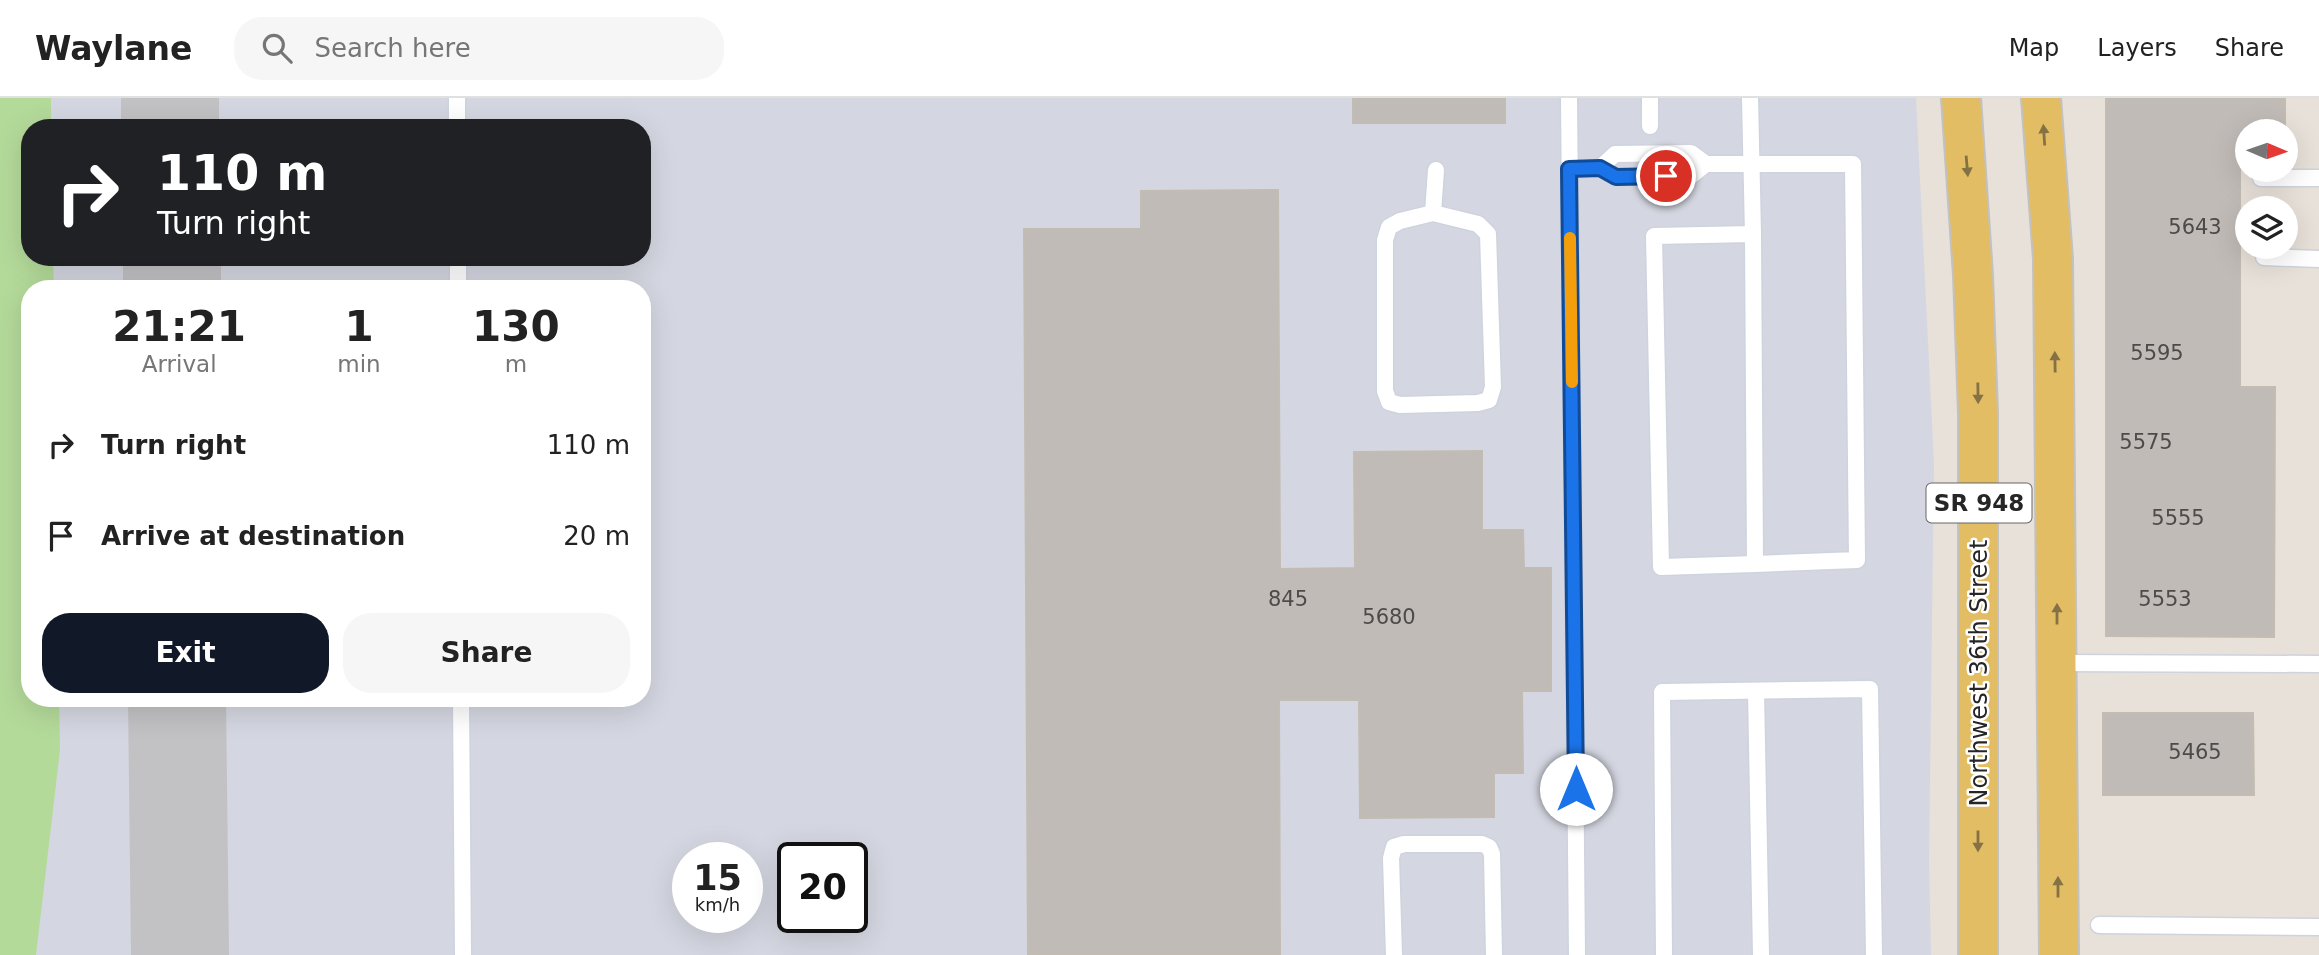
<!DOCTYPE html>
<html lang="en">
<head>
<meta charset="utf-8">
<style>
  :root { --surface:#fff; --page:#f6f6f6; --text:#222; --muted:#767676; --line:#e0e0e0; --accent:#111827 }
  body { margin:0; font-family:"DejaVu Sans",sans-serif; background:var(--page); color:var(--text); height:100vh; display:flex; flex-direction:column; font-size:26px; white-space:nowrap }
  * { box-sizing:border-box; margin:0 }
  p { font-size:23px; color:var(--muted) }
  .icon { flex:none; width:38px; height:38px; fill:none; stroke:currentColor; stroke-width:2; stroke-linecap:round; stroke-linejoin:round }
  .map { position:relative; flex:1; overflow:hidden }
  .sheet { position:absolute; left:21px; top:182px; width:630px; height:427px; display:flex; flex-direction:column; background:var(--surface); border-radius:28px; box-shadow:0 7px 28px #0002 }
  .sheet>* { flex:none }
  .top-card { position:absolute; left:21px; top:21px; width:630px; height:147px; border-radius:28px; box-shadow:0 7px 28px #0002; background:#202124; color:#fff; overflow:hidden }
  .needle { width:46px; rotate:92deg }
  .fabs { position:absolute; left:2235px; top:21px; display:grid; gap:14px }
  .fabs a { display:grid; place-items:center; width:63px; height:63px; border-radius:50%; background:var(--surface); box-shadow:0 7px 28px #0002; font-size:35px }
  .speed { position:absolute; left:672px; top:744px; display:flex; gap:14px; font-size:35px; font-weight:700; text-align:center }
  .speed>* { display:grid; place-content:center; width:91px; height:91px; border-radius:50%; background:var(--surface); box-shadow:0 7px 28px #0002; line-height:1 }
  .speed small { font-size:18px; font-weight:400 }
  .speed .limit { border:4px solid #111; border-radius:10px; background:#fff; color:#111 }
  .pin { position:absolute; display:grid; place-items:center; width:60px; height:60px; color:#fff; margin:-30px; border:4px solid #fff; border-radius:50%; box-shadow:0 2px 7px #0007 }
  .me { position:absolute; width:77px; margin:-38px; rotate:0deg; stroke-linejoin:round; filter:drop-shadow(0 0 5px #0008) }
  .turn { display:flex; align-items:center; gap:24px; height:147px; padding:0 21px; font-size:32px }
  .turn .icon { width:91px; height:91px; stroke-width:2.5 }
  .turn b { display:block; font-size:49px; line-height:60px }
  .eta { display:flex; justify-content:space-evenly; align-items:center; height:119px; text-align:center }
  .eta b { font-size:42px; font-weight:700; line-height:49px }
  .button { display:flex; gap:14px; margin-top:auto; padding:14px 21px }
  .button a { flex:1; height:80px; border-radius:28px; background:var(--accent); color:#fff; font-size:28px; font-weight:700; line-height:80px; text-align:center }
  .button a+a { background:var(--page); color:var(--text) }
  ul { padding:0; list-style:none }
  li { display:flex; align-items:center; gap:21px; height:91px; padding:0 21px }
  li div { flex:1 }
  li b { display:block; font-size:26px }
  li em { font-style:normal }
  header { display:flex; align-items:center; gap:42px; box-sizing:border-box; height:98px; padding:0 35px; background:var(--surface); border-bottom:2px solid var(--line) }
  header strong { font-size:33px }
  nav { display:flex; gap:38px; margin-inline-start:auto; font-size:24px }
  .search { width:490px; height:63px; background:var(--page); display:flex; align-items:center; gap:18px; box-sizing:border-box; padding:0 24px; border-radius:28px; color:var(--muted); font-size:26px }
  .map>svg:first-child { display:block }
  .airport { fill:#d4d7e1; fill-rule:evenodd }
  .green { fill:#b4da9a }
  .lines { fill:none; stroke-linecap:round; stroke-linejoin:round }
  .taxiway { stroke:#c2c1c4; stroke-width:98 }
  .building { fill:#c0bbb6; stroke:#c3bcb3; stroke-width:2 }
  .service-casing { stroke:#ced3de; stroke-width:19 }
  .primary-casing { stroke:#c2c2c2; stroke-width:42 }
  .service { stroke:#fff; stroke-width:16 }
  .primary { stroke:#e2bd64; stroke-width:38 }
  .oneway { fill:#847245 }
  .route-casing { stroke:#114b97; stroke-width:18 }
  .route { stroke:#1a73e8; stroke-width:12 }
  .slow { stroke:#f59e0b; stroke-width:12 }
  .labels { text-anchor:middle; dominant-baseline:central; stroke-width:5; stroke-linejoin:round; paint-order:stroke }
  .number-label { font-size:21px; fill:#4c4b4a }
  .shield { fill:#fff; stroke:#676767; stroke-width:2 }
  .shield-label { font-size:23px; font-weight:bold; fill:#262626 }
  .street-label { font-size:24px; fill:#262626; stroke:#fff }
</style>
</head>
<body>
<header>
<strong>Waylane</strong>
<div class="search"><svg class="icon" aria-label="search" viewBox="0 0 24 24"><circle cx="10" cy="10" r="6"/><path d="M15 15l6 6"/></svg>Search here</div>
<nav><a>Map</a><a>Layers</a><a>Share</a></nav>
</header>
<div class="map">
<svg width="2319" height="857" viewBox="0 0 2319 857">
  <rect width="100%" height="100%" fill="#e8e1d9"/>
  <path class="airport" d="M0 0H1916L1934 366 1929 762 1931 857H0ZM30 30H642V159H30ZM30 191H642V600H30ZM688 760H747V819H688ZM793 760H852V819H793Z"/>
  <polygon class="green" points="0,0 51,0 51,30 30,30 30,159 53,159 54,191 30,191 30,600 59,600 60,652 36,857 0,857"/>
  <g class="lines">
    <g class="taxiway">
      <polyline points="170,0 170,30"/>
      <polyline points="172,159 172,191"/>
      <polyline points="177,600 180,857"/>
    </g>
  </g>
  <g class="building">
    <rect x="1353" y="0" width="152" height="25"/>
    <polygon points="2106,0 2285,0 2285,33 2247,33 2247,43 2240,43 2240,289 2275,289 2274,539 2106,538"/>
    <polygon points="1278,92 1280,471 1355,470 1354,354 1482,353 1482,432 1523,432 1524,470 1551,470 1551,593 1522,593 1523,675 1494,675 1494,719 1360,720 1359,602 1279,602 1280,857 1028,857 1024,131 1141,131 1141,93"/>
    <polygon points="2103,615 2253,615 2254,697 2103,697"/>
  </g>
  <g class="lines">
    <g class="service-casing">
      <g id="service">
        <polyline points="457,0 457,30"/>
        <polyline points="1569,0 1577,857"/>
        <polyline points="1650,0 1650,28"/>
        <polyline points="1750,0 1753,136 1654,138 1661,469 1755,466 1753,136"/>
        <polyline points="1600,70 1615,56 1691,55 1706,66"/>
        <polyline points="1569,71 1600,70 1616,79 1692,77 1706,66 1853,66 1857,462 1755,466"/>
        <polyline points="2261,80 2319,80"/>
        <polyline points="1433,115 1478,126 1488,136 1493,289 1489,302 1478,305 1400,307 1389,304 1385,293 1385,142 1389,129 1400,123 1433,115 1436,72"/>
        <polyline points="458,159 458,191"/>
        <polyline points="2264,159 2319,161"/>
        <polyline points="2057,565 2319,566"/>
        <polyline points="1756,593 1761,857"/>
        <polyline points="461,600 463,857"/>
        <polyline points="2099,827 2319,829"/>
        <polyline points="1394,857 1391,760 1394,749 1404,746 1482,746 1489,749 1492,756 1494,857"/>
        <polyline points="1664,857 1662,594 1870,591 1874,857"/>
      </g>
    </g>
    <g class="primary-casing">
      <g id="primary">
        <polyline points="1961,0 1973,177 1978,315 1978,857"/>
        <polyline points="2041,0 2053,161 2059,857"/>
      </g>
    </g>
    <use href="#service" class="service"/>
    <use href="#primary" class="primary"/>
  </g>
  <defs><path id="oneway-solid" d="M-6-.8H1V-3.2L6.5 0L1 3.2V.8H-6Z" transform="scale(1.75)"/></defs>
  <g class="oneway">
    <use href="#oneway-solid" transform="translate(2044 37) rotate(-94)"/>
    <use href="#oneway-solid" transform="translate(1967 68) rotate(85)"/>
    <use href="#oneway-solid" transform="translate(2055 264) rotate(-91)"/>
    <use href="#oneway-solid" transform="translate(1978 295) rotate(89)"/>
    <use href="#oneway-solid" transform="translate(2057 516) rotate(-90)"/>
    <use href="#oneway-solid" transform="translate(1978 743) rotate(90)"/>
    <use href="#oneway-solid" transform="translate(2058 789) rotate(-90)"/>
  </g>
  <g class="lines">
    <g class="route-casing">
      <polyline id="route" points="1576,691 1569,71 1600,70 1616,79 1666,78"/>
    </g>
    <use href="#route" class="route"/>
    <polyline class="slow" points="1570,140 1572,284"/>
  </g>
  <g class="labels">
    <g class="number-label">
      <text x="2195" y="129">5643</text>
      <text x="2157" y="255">5595</text>
      <text x="2146" y="344">5575</text>
      <text x="2178" y="420">5555</text>
      <text x="1288" y="501">845</text>
      <text x="2165" y="501">5553</text>
      <text x="1389" y="519">5680</text>
      <text x="2195" y="654">5465</text>
    </g>
    <rect class="shield" x="1926.5" y="385.5" width="105" height="39" rx="5"/>
    <g class="shield-label">
      <text x="1979" y="405">SR 948</text>
    </g>
    <g class="street-label">
      <text transform="translate(1979 575) rotate(-90)">Northwest 36th Street</text>
    </g>
  </g>
</svg>
<div class="fabs">
<a><svg class="needle" viewBox="-14 -14 28 28"><path d="M0-13l5 13h-10z" fill="#e53935"/><path d="M0 13l5-13h-10z" fill="#767676"/></svg></a>
<a><svg class="icon" aria-label="layers" viewBox="0 0 24 24"><path d="M12 4l9 5-9 5-9-5zM3 14l9 5 9-5"/></svg></a>
</div>
<div class="speed"><div>15<small>km/h</small></div><div class="limit">20</div></div>
<div class="pin" style="left:1666px;top:78px;background:#d93025"><svg class="icon" aria-label="arrive" viewBox="0 0 24 24"><path d="M6 21V4h12l-3 4 3 4H6"/></svg></div>
<svg class="me" style="left:1576px;top:691px" viewBox="-20 -20 40 40"><circle r="19" fill="#fff"/><path d="M0-13L10 11 0 6-10 11z" fill="#1a73e8"/></svg>
<div class="top-card">
<div class="turn"><svg class="icon" aria-label="right" viewBox="0 0 24 24"><path d="M7 20v-9h11M14 6l5 5-5 5"/></svg><div><b>110 m</b>Turn right</div></div>
</div>
<section class="sheet">
<div class="eta">
<div><b>21:21</b><p>Arrival</p></div>
<div><b>1</b><p>min</p></div>
<div><b>130</b><p>m</p></div>
</div>
<ul>
<li><svg class="icon" aria-label="right" viewBox="0 0 24 24"><path d="M7 20v-9h11M14 6l5 5-5 5"/></svg><div><b>Turn right</b></div><em>110 m</em></li>
<li><svg class="icon" aria-label="arrive" viewBox="0 0 24 24"><path d="M6 21V4h12l-3 4 3 4H6"/></svg><div><b>Arrive at destination</b></div><em>20 m</em></li>
</ul>
<div class="button"><a>Exit</a><a>Share</a></div>
</section>
</div>
</body>
</html>
